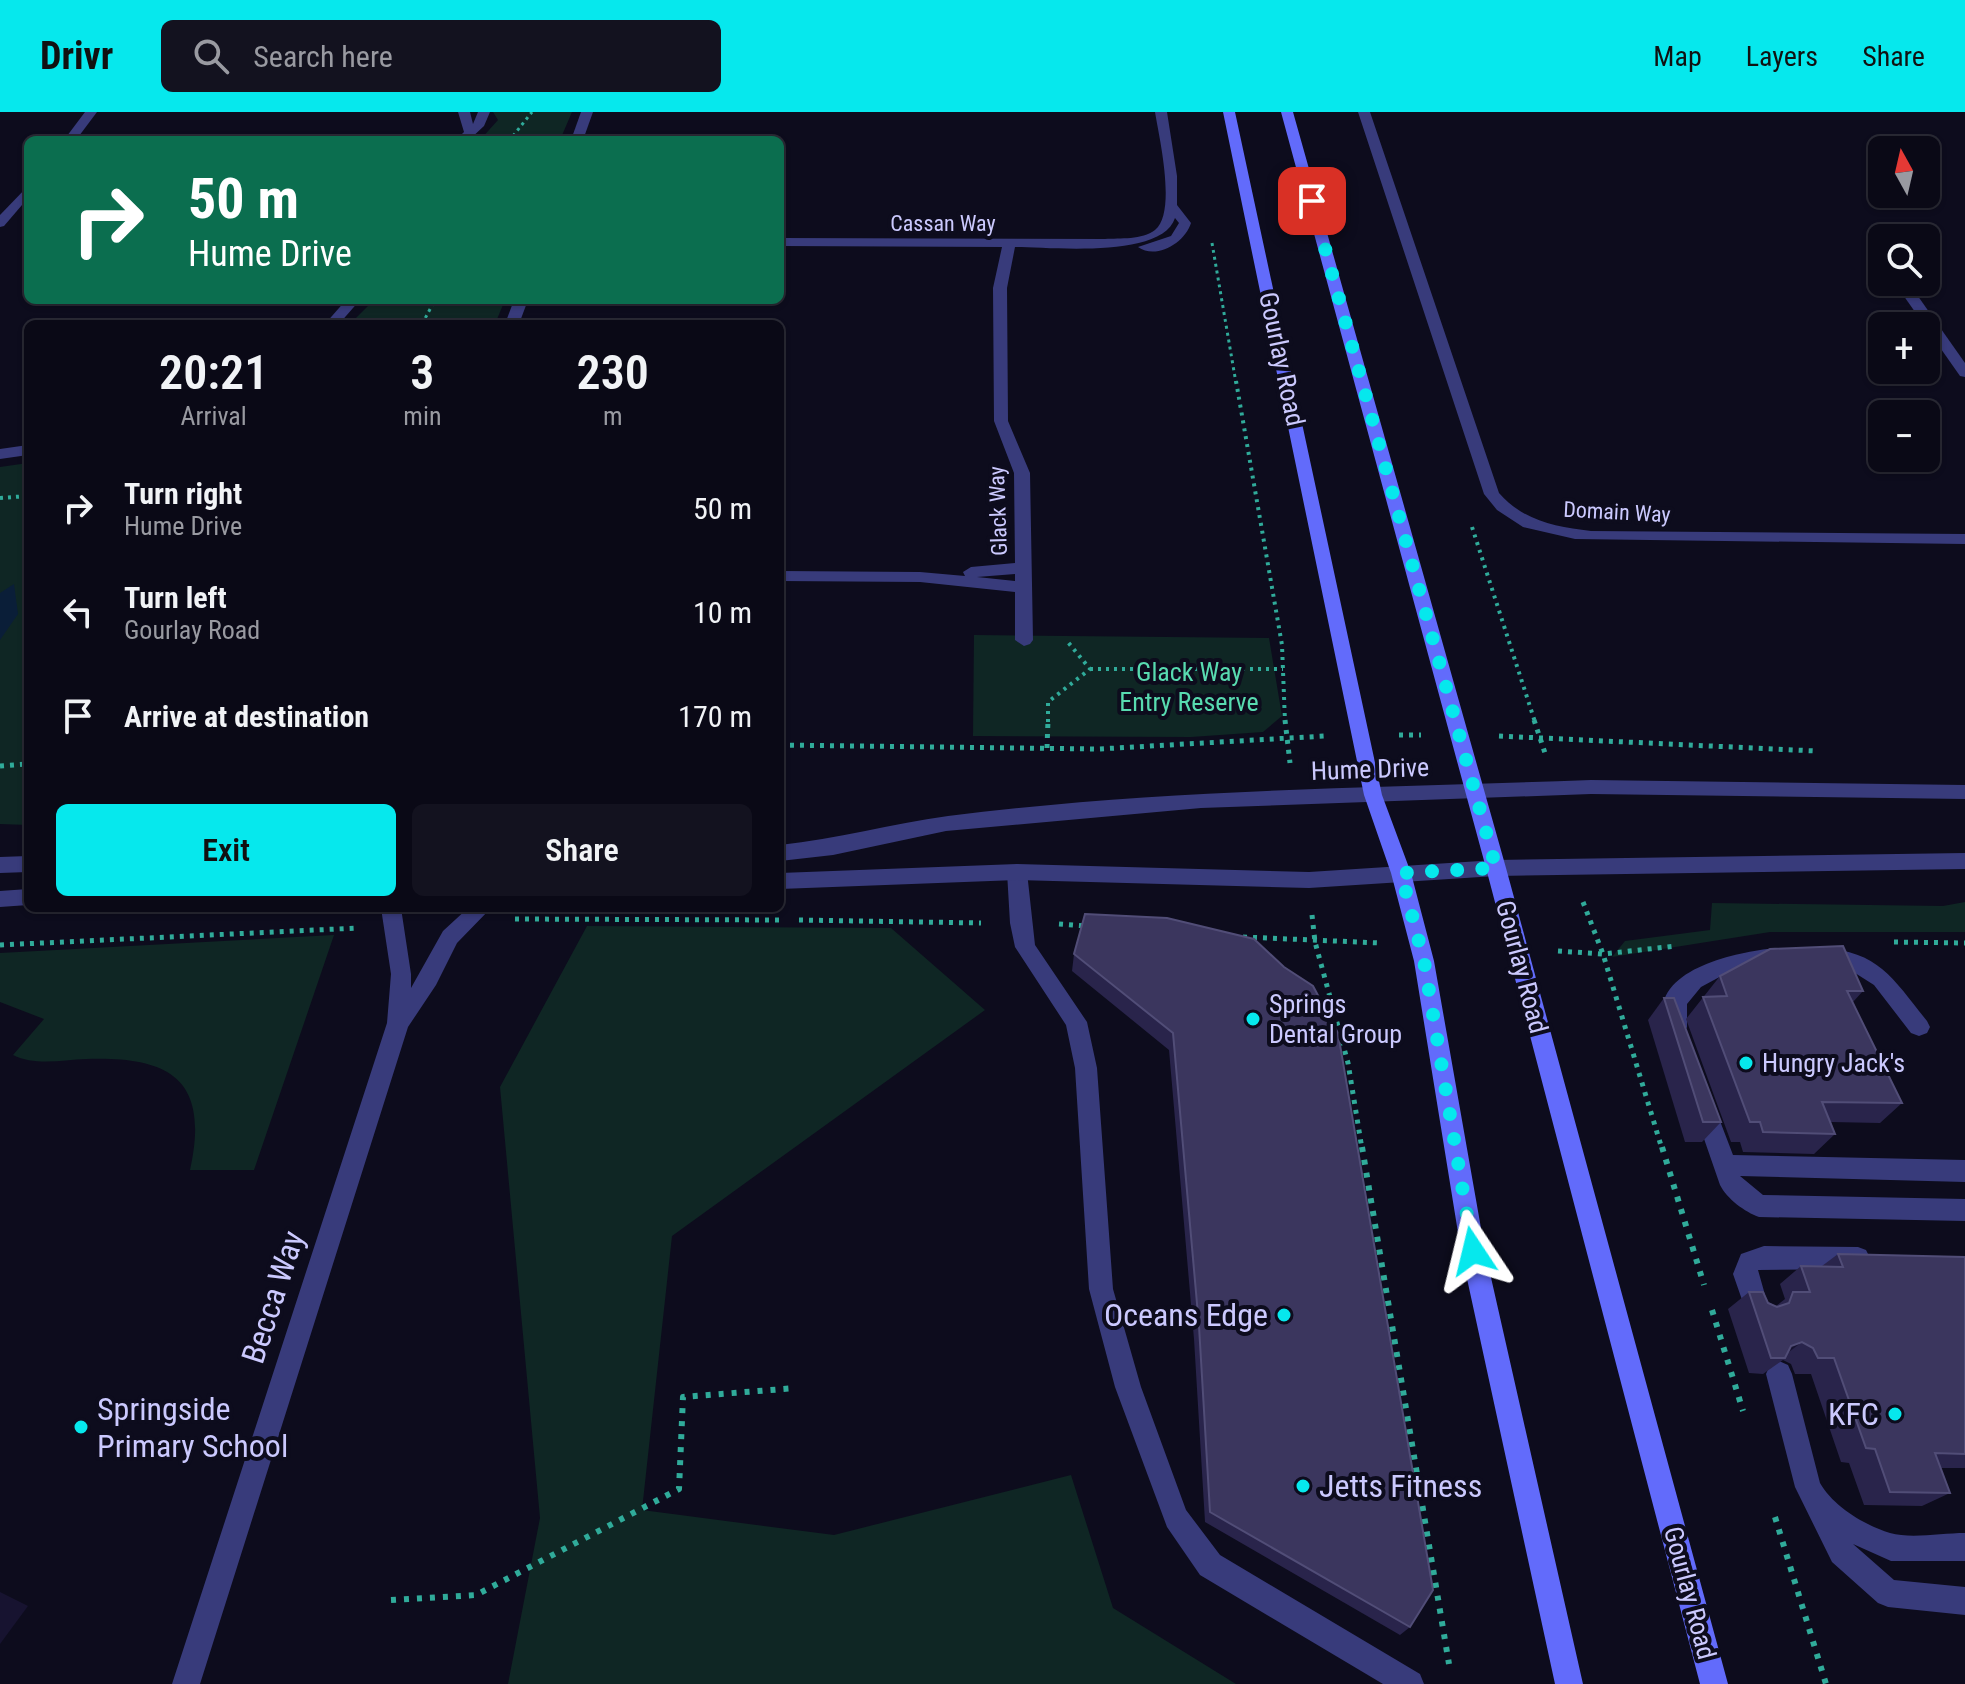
<!DOCTYPE html>
<html lang="en">
<head>
<meta charset="utf-8">
<style>
  :root { --surface:#0a0916; --page:#13121f; --text:#f1f3f6; --muted:#999aa1; --line:#2a2a35; --accent:#06e8ed }
  body { margin:0; font-family:"Roboto Condensed",sans-serif; background:var(--page); color:var(--text); height:100vh; display:flex; flex-direction:column; font-size:30px; white-space:nowrap }
  * { box-sizing:border-box; margin:0 }
  p { font-size:26px; color:var(--muted) }
  .icon { flex:none; width:44px; height:44px; fill:none; stroke:currentColor; stroke-width:2; stroke-linecap:round; stroke-linejoin:round }
  .map { position:relative; flex:1; overflow:hidden }
  .details { position:absolute; left:24px; top:208px; width:760px; height:592px; display:flex; flex-direction:column; background:var(--surface); border-radius:12px; box-shadow:0 2px 6px #0004,0 0 0 2px var(--line) }
  .details>* { flex:none }
  .hud { position:absolute; left:24px; top:24px; width:760px; height:168px; border-radius:12px; box-shadow:0 2px 6px #0004,0 0 0 2px var(--line); background:#0b6e4f; color:#fff; overflow:hidden }
  .needle { width:52px; rotate:352deg }
  .controls { position:absolute; left:1868px; top:24px; display:grid; gap:16px }
  .controls a { display:grid; place-items:center; width:72px; height:72px; border-radius:12px; background:var(--surface); box-shadow:0 2px 6px #0004,0 0 0 2px var(--line); font-size:40px }
  .pin { position:absolute; display:grid; place-items:center; width:68px; height:68px; color:#fff; margin:-34px; border-radius:16px; box-shadow:0 4px 12px #0006 }
  .me { position:absolute; width:88px; margin:-44px; rotate:350deg; stroke-linejoin:round; filter:drop-shadow(0 0 6px #0008) }
  .turn { display:flex; align-items:center; gap:28px; height:168px; padding:0 32px; font-size:36px }
  .turn .icon { width:104px; height:104px; stroke-width:2.5 }
  .turn b { display:block; font-size:56px; line-height:68px }
  .eta { display:flex; justify-content:space-evenly; align-items:center; height:136px; text-align:center }
  .eta b { font-size:48px; font-weight:600; line-height:56px }
  .button { display:flex; gap:16px; margin-top:auto; padding:16px 32px }
  .button a { flex:1; height:92px; border-radius:12px; background:var(--accent); color:#111; font-size:32px; font-weight:600; line-height:92px; text-align:center }
  .button a+a { background:var(--page); color:var(--text) }
  ul { padding:0; list-style:none }
  li { display:flex; align-items:center; gap:24px; height:104px; padding:0 32px }
  li div { flex:1 }
  li b { display:block; font-size:30px }
  li em { font-style:normal }
  header { display:flex; align-items:center; gap:48px; box-sizing:border-box; height:112px; padding:0 40px; background:var(--accent); color:#111 }
  header strong { font-size:38px }
  nav { display:flex; gap:44px; margin-inline-start:auto; font-size:28px }
  .search { width:560px; height:72px; background:var(--page); display:flex; align-items:center; gap:20px; box-sizing:border-box; padding:0 28px; border-radius:12px; color:var(--muted); font-size:30px }
  .map>svg:first-child { display:block }
  .green { fill:#0f2624 }
  .water { fill:#0a1e38 }
  .lines { fill:none; stroke-linecap:round; stroke-linejoin:round }
  .path-far3 { stroke:#30ab9a; stroke-width:3; stroke-dasharray:3 4; stroke-linecap:butt }
  .path-far2 { stroke:#30ab9a; stroke-width:4; stroke-dasharray:3 5; stroke-linecap:butt }
  .path-far1 { stroke:#30ab9a; stroke-width:5; stroke-dasharray:4 6; stroke-linecap:butt }
  .path { stroke:#30ab9a; stroke-width:6; stroke-dasharray:5 8; stroke-linecap:butt }
  .service { fill:#383b7b; fill-rule:evenodd }
  .minor { fill:#383b7b; fill-rule:evenodd }
  .tertiary { fill:#383b7b; fill-rule:evenodd }
  .secondary { fill:#626bfb; fill-rule:evenodd }
  .wall { fill:#29244b }
  .shaded-wall { fill:#171330 }
  .building { fill:#3b365e; stroke:#514d77; stroke-width:2 }
  .route { stroke:#06e8ed; stroke-width:14; stroke-dasharray:0 25.2 }
  .poi-dot { fill:#06e8ed; stroke:#0d0c1d; stroke-width:3 }
  .labels { text-anchor:middle; dominant-baseline:central; stroke-width:8; stroke-linejoin:round; paint-order:stroke }
  .far-street-label { font-size:22px; fill:#cbc9fe; stroke:#0d0c1d }
  .street-label { font-size:26px; fill:#cbc9fe; stroke:#0d0c1d }
  .park-label { font-size:26px; fill:#58dbb0; stroke:#0d0c1d }
  .poi-label { font-size:26px; fill:#cbc9fe; stroke:#0d0c1d; text-anchor:start }
  .near-street-label { font-size:32px; fill:#cbc9fe; stroke:#0d0c1d }
  .near-poi-label { font-size:32px; fill:#cbc9fe; stroke:#0d0c1d; text-anchor:end }
</style>
</head>
<body>
<header>
<strong>Drivr</strong>
<div class="search"><svg class="icon" aria-label="search" viewBox="0 0 24 24"><circle cx="10" cy="10" r="6"/><path d="M15 15l6 6"/></svg>Search here</div>
<nav><a>Map</a><a>Layers</a><a>Share</a></nav>
</header>
<div class="map">
<svg width="1965" height="1572" viewBox="0 0 1965 1572">
  <rect width="100%" height="100%" fill="#0d0c1d"/>
  <g class="green">
    <polygon points="493,0 572,0 560,28 480,28 498,8"/>
    <polygon points="374,188 505,188 495,212 350,212"/>
    <polygon points="28,351 28,713 0,712 0,355"/>
    <polygon points="974,523 1269,526 1282,604 1263,620 1191,625 973,624"/>
    <polygon points="1965,790 1965,820 1770,820 1612,845 1625,829 1710,818 1712,791 1943,794"/>
    <polygon points="587,814 891,816 985,898 672,1124 642,1398 834,1423 1071,1363 1113,1496 1236,1572 508,1572 540,1406 500,975"/>
    <path d="M334 823 254 1058H190C210 968 171 944 86 947 62 948 35 954 13 943L44 907 0 890V841Z"/>
  </g>
  <polygon class="water" points="14,472 18,502 0,528 0,481"/>
  <g class="lines">
    <g class="path-far3">
      <polyline points="513,24 532,0"/>
      <polyline points="1212,131 1236,271"/>
      <polyline points="422,212 435,188"/>
    </g>
    <g class="path-far2">
      <polyline points="1236,269 1282,533 1285,610"/>
      <polyline points="0,386 28,384"/>
      <polyline points="1472,415 1535,610"/>
      <polyline points="1090,557 1283,557"/>
      <polyline points="1048,610 1048,590 1090,557 1067,529"/>
    </g>
    <g class="path-far1">
      <polyline points="1285,608 1290,651"/>
      <polyline points="1534,608 1545,641"/>
      <polyline points="1399,623 1421,623"/>
      <polyline points="1499,624 1816,639"/>
      <polyline points="780,633 1099,637 1325,624"/>
      <polyline points="1047,636 1048,608"/>
      <polyline points="0,654 28,652"/>
      <polyline points="1583,790 1603,842 1662,1037"/>
      <polyline points="1312,803 1315,830 1348,951 1362,1037"/>
      <polyline points="515,807 781,808"/>
      <polyline points="799,808 981,811"/>
      <polyline points="1059,812 1085,814"/>
      <polyline points="1243,825 1381,831"/>
      <polyline points="1894,830 1965,831"/>
      <polyline points="0,833 358,816"/>
      <polyline points="1558,839 1603,842 1676,834"/>
    </g>
    <g class="path">
      <polyline points="1362,1035 1449,1552"/>
      <polyline points="1662,1035 1704,1173"/>
      <polyline points="1712,1198 1743,1299"/>
      <polyline points="1775,1405 1826,1572"/>
      <polyline points="391,1488 476,1483 679,1377 683,1285 796,1276"/>
    </g>
    <g class="service">
      <polygon points="1017,752 1024,755 1027,760 1035,833 1087,910 1097,956 1113,1177 1141,1275 1186,1398 1220,1443 1420,1562 1424,1572 1383,1572 1200,1463 1167,1415 1115,1275 1089,1177 1075,956 1066,913 1015,835 1010,811 1007,760 1010,755"/>
      <path d="M1778 836 1785 839 1788 845 1785 851 1727 861 1701 875 1687 892V915L1684 921 1676 924 1668 921C1638 859 1738 839 1778 836Z"/>
      <path d="M1822 836C1879 839 1894 868 1927 909L1930 915 1927 921 1919 924 1911 921 1874 873 1844 854 1815 851 1812 845 1815 839Z"/>
      <path d="M1704 985 1712 988 1733 1043 1965 1048V1070L1740 1064 1763 1083 1965 1087V1109L1759 1105C1745 1100 1727 1087 1720 1073L1693 995 1696 988Z"/>
      <polygon points="1764,1134 1858,1135 1866,1138 1870,1146 1866,1154 1858,1157 1758,1158 1769,1197 1766,1205 1757,1209 1748,1205 1733,1162 1741,1142"/>
      <path d="M1779 1249 1788 1253 1792 1262 1820 1371C1833 1394 1864 1413 1890 1421 1911 1427 1942 1421 1965 1421V1449H1891L1853 1432 1894 1468 1965 1475V1503L1888 1495 1878 1491 1832 1450 1795 1375 1766 1262 1770 1253Z"/>
    </g>
    <g class="minor">
      <polygon points="85,0 97,0 76,28 64,28"/>
      <polygon points="458,0 470,0 473,12 478,0 490,0 484,14 469,28 456,28 464,20"/>
      <polygon points="581,0 593,0 583,28 571,28"/>
      <path d="M1155 0H1167L1177 64V93L1191 111C1185 131 1156 148 1138 135L1171 124 1179 111 1175 106C1162 147 1050 135 1015 135L1007 176 1008 309 1030 361 1033 528 1030 532 1024 534 1015 528V480L920 470 780 469V459L920 460 965 464 963 460 971 455 1015 451 1014 361 994 309 993 176 1002 135 780 134V126L1105 127C1120 126 1142 128 1155 118 1177 100 1159 25 1155 0ZM1015 462V469L977 465Z"/>
      <path d="M1358 0H1370L1499 381C1524 409 1555 415 1591 419L1965 422V432L1575 427 1523 415 1497 398 1484 382Z"/>
      <polygon points="28,74 28,86 4,114 0,115 0,103"/>
      <polygon points="1894,170 1908,170 1965,251 1965,265 1960,264"/>
      <polygon points="346,188 360,188 339,212 325,212"/>
      <polygon points="514,188 528,188 519,212 505,212"/>
      <polygon points="28,333 28,343 0,347 0,337"/>
      <polygon points="381,796 401,796 411,862 411,876 443,819 468,796 491,796 457,831 436,873 408,915 200,1572 172,1572 387,911 391,862"/>
    </g>
    <g class="tertiary">
      <path d="M1591 668 1965 673V687L1591 682 1201 696 946 719 833 743 780 749V733C837 727 891 712 948 704 1161 677 1377 676 1591 668Z"/>
      <polygon points="1965,741 1965,757 1496,764 1309,776 1017,768 780,777 780,761 1017,752 1309,760 1496,748"/>
      <polygon points="28,744 28,760 0,761 0,745"/>
      <polygon points="28,777 28,793 0,795 0,779"/>
    </g>
    <g class="secondary">
      <polygon points="1223,0 1235,0 1382,683 1411,761 1434,849 1485,1139 1583,1572 1555,1572 1461,1139 1414,849 1391,761 1364,683"/>
      <polygon points="1281,0 1293,0 1506,756 1728,1572 1700,1572 1486,756"/>
    </g>
  </g>
  <g class="wall">
    <polygon points="1167,806 1410,1515 1400,1523 1205,1410 1194,1227 1169,938 1072,859 1074,842"/>
    <polygon points="1720,864 1863,879 1853,890 1902,991 1880,1011 1831,1010 1835,1022 1814,1042 1743,1040 1740,1030 1731,1030 1686,907"/>
    <polygon points="1664,886 1721,1010 1702,1030 1685,1030 1648,908"/>
    <polygon points="1838,1142 1965,1145 1965,1356 1940,1356 1950,1381 1922,1394 1864,1393 1849,1351 1841,1350 1811,1262 1795,1262 1791,1252 1783,1248 1763,1262 1749,1261 1728,1197 1749,1180 1776,1194 1785,1187 1780,1172 1801,1154 1822,1154"/>
  </g>
  <g class="shaded-wall">
    <polygon points="1802,1230 1781,1246 1791,1234"/>
    <polygon points="0,1480 28,1494 0,1532"/>
  </g>
  <g class="building">
    <polygon points="1085,802 1167,806 1254,827 1284,855 1313,874 1338,921 1433,1478 1410,1515 1210,1400 1199,1214 1173,921 1074,842"/>
    <polygon points="1843,834 1863,879 1847,879 1902,991 1822,990 1835,1022 1763,1020 1760,1010 1750,1010 1703,885 1727,884 1720,864 1770,837"/>
    <polygon points="1664,886 1674,886 1721,1010 1703,1010"/>
    <polygon points="1838,1142 1965,1145 1965,1342 1935,1341 1950,1381 1890,1380 1875,1337 1866,1336 1834,1246 1818,1246 1813,1236 1802,1230 1791,1234 1785,1246 1771,1246 1749,1180 1763,1180 1768,1191 1777,1195 1789,1191 1793,1180 1810,1180 1801,1154 1843,1155"/>
  </g>
  <g class="lines">
    <polyline class="route" points="1312,89 1496,756 1401,761 1424,849 1473,1139"/>
  </g>
  <g class="poi-dot">
    <circle cx="1253" cy="907" r="8"/>
    <circle cx="1746" cy="951" r="8"/>
    <circle cx="1284" cy="1203" r="8"/>
    <circle cx="1895" cy="1302" r="8"/>
    <circle cx="81" cy="1315" r="8"/>
    <circle cx="1303" cy="1374" r="8"/>
  </g>
  <g class="labels">
    <g class="far-street-label">
      <text x="943" y="111">Cassan Way</text>
      <text transform="translate(998 399) rotate(-92)">Glack Way</text>
      <text transform="translate(1617 400) rotate(3)">Domain Way</text>
    </g>
    <g class="street-label">
      <text transform="translate(1282 247) rotate(78)">Gourlay Road</text>
      <text transform="translate(1370 657) rotate(-2)">Hume Drive</text>
      <text transform="translate(1522 855) rotate(75)">Gourlay Road</text>
      <text transform="translate(1690 1481) rotate(75)">Gourlay Road</text>
    </g>
    <g class="park-label">
      <text x="1189" y="560">Glack Way<tspan x="1189" dy="30">Entry Reserve</tspan></text>
    </g>
    <g class="poi-label">
      <text x="1269" y="892">Springs<tspan x="1269" dy="30">Dental Group</tspan></text>
      <text x="1762" y="951">Hungry Jack's</text>
    </g>
    <g class="near-street-label">
      <text transform="translate(273 1185) rotate(-72)">Becca Way</text>
    </g>
    <g class="near-poi-label">
      <text x="1268" y="1203">Oceans Edge</text>
      <text x="97" y="1297" text-anchor="start">Springside<tspan x="97" dy="37">Primary School</tspan></text>
      <text x="1879" y="1302">KFC</text>
      <text x="1319" y="1374" text-anchor="start">Jetts Fitness</text>
    </g>
  </g>
</svg>
<div class="controls">
<a><svg class="needle" viewBox="-14 -14 28 28"><path d="M0-13l5 13h-10z" fill="#e53935"/><path d="M0 13l5-13h-10z" fill="#999aa1"/></svg></a>
<a><svg class="icon" aria-label="search" viewBox="0 0 24 24"><circle cx="10" cy="10" r="6"/><path d="M15 15l6 6"/></svg></a>
<a>+</a>
<a>−</a>
</div>
<div class="pin" style="left:1312px;top:89px;background:#d93025"><svg class="icon" aria-label="arrive" viewBox="0 0 24 24"><path d="M6 21V4h12l-3 4 3 4H6"/></svg></div>
<svg class="me" style="left:1473px;top:1139px" viewBox="-20 -20 40 40"><path d="M0-17L14 15 0 8-14 15z" fill="#06e8ed" stroke="#fff" stroke-width="4"/></svg>
<div class="hud">
<div class="turn"><svg class="icon" aria-label="right" viewBox="0 0 24 24"><path d="M7 20v-9h11M14 6l5 5-5 5"/></svg><div><b>50 m</b>Hume Drive</div></div>
</div>
<section class="details">
<div class="eta">
<div><b>20:21</b><p>Arrival</p></div>
<div><b>3</b><p>min</p></div>
<div><b>230</b><p>m</p></div>
</div>
<ul>
<li><svg class="icon" aria-label="right" viewBox="0 0 24 24"><path d="M7 20v-9h11M14 6l5 5-5 5"/></svg><div><b>Turn right</b><p>Hume Drive</p></div><em>50 m</em></li>
<li><svg class="icon" aria-label="left" viewBox="0 0 24 24"><path d="M17 20v-9H6M10 6l-5 5 5 5"/></svg><div><b>Turn left</b><p>Gourlay Road</p></div><em>10 m</em></li>
<li><svg class="icon" aria-label="arrive" viewBox="0 0 24 24"><path d="M6 21V4h12l-3 4 3 4H6"/></svg><div><b>Arrive at destination</b></div><em>170 m</em></li>
</ul>
<div class="button"><a>Exit</a><a>Share</a></div>
</section>
</div>
</body>
</html>
